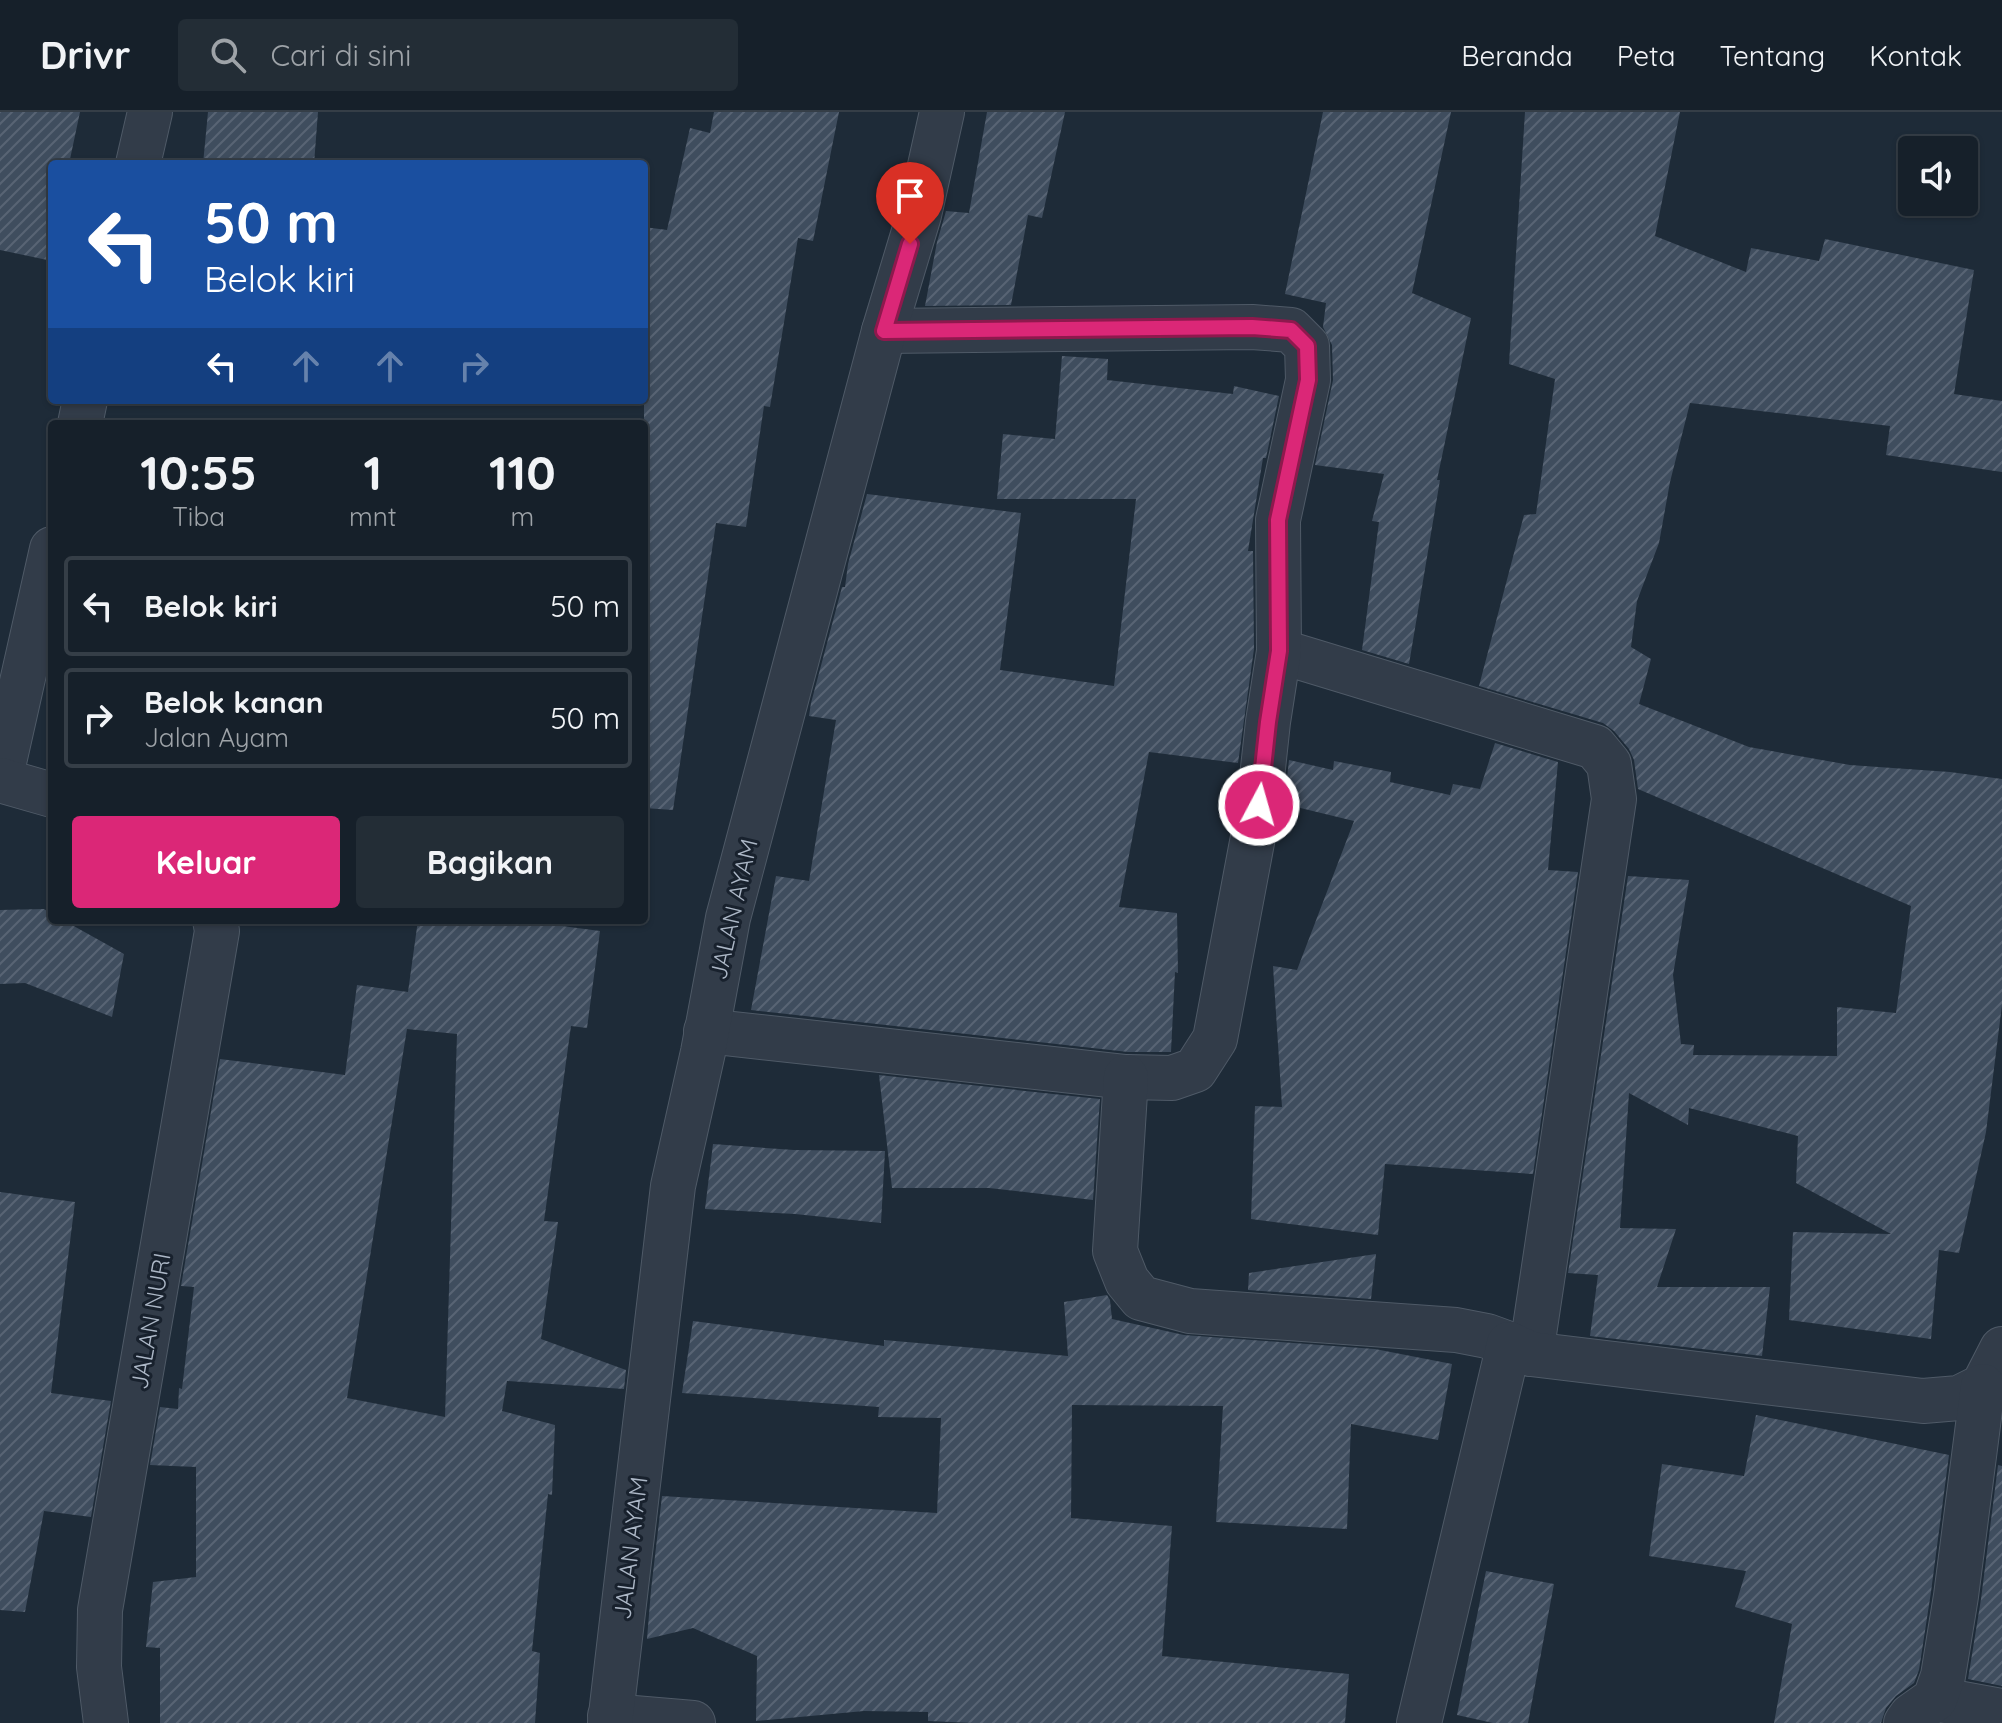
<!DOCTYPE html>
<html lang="id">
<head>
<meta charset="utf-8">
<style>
  :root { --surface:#16202a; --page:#232d36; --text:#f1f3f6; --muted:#9ea3a8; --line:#353e47; --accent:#db2777 }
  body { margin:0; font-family:Quicksand,sans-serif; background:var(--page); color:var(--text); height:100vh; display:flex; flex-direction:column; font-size:30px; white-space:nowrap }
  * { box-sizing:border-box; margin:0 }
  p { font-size:26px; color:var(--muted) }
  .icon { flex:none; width:44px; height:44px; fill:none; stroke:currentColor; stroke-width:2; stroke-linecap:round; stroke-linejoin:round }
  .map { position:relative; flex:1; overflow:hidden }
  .drawer { position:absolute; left:48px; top:308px; width:600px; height:504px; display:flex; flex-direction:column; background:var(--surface); border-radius:8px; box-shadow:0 2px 6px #0004,0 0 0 2px var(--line) }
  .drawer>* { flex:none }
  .hud { position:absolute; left:48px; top:48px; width:600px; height:244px; border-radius:8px; box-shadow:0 2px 6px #0004,0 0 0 2px var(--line); background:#1a4fa0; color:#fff; overflow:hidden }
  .buttons { position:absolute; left:1898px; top:24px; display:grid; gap:16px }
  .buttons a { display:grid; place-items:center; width:80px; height:80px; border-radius:8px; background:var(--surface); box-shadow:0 2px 6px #0004,0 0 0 2px var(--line); font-size:40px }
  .pin { position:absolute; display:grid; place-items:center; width:68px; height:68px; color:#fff; margin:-82px -34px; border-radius:50% 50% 50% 0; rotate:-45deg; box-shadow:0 0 8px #0007 }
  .pin .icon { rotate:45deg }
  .me { position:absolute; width:88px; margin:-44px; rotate:6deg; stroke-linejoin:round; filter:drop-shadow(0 0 6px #0008) }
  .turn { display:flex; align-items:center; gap:28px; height:168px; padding:0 24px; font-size:36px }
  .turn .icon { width:104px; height:104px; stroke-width:2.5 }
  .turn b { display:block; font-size:56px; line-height:68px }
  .lanes { display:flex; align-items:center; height:76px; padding:0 24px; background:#0003; justify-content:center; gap:40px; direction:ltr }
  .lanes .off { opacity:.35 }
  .eta { display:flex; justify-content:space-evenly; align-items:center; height:136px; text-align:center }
  .eta b { font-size:48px; font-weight:800; line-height:56px }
  .action { display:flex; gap:16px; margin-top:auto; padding:16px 24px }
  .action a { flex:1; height:92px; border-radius:8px; background:var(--accent); color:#fff; font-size:32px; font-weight:800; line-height:92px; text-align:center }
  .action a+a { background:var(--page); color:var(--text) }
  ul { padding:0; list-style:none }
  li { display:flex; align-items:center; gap:24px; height:100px; margin:0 16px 12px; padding:0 8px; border:4px solid var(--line); border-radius:8px }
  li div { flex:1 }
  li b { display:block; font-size:30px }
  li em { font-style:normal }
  header { display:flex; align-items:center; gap:48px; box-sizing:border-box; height:112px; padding:0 40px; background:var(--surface); border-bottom:2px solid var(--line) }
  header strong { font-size:38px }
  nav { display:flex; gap:44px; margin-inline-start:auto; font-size:28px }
  .search { width:560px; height:72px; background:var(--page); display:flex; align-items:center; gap:20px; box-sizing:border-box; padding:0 28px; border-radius:8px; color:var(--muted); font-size:30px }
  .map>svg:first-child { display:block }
  .building { fill:url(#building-hatch); fill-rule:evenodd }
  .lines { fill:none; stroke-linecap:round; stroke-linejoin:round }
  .minor-casing { stroke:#4f5a67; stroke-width:46 }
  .minor { stroke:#323c49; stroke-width:44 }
  .route-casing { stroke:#8e194d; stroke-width:20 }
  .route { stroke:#db2777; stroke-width:14 }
  .labels { text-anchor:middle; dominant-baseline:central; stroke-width:6; stroke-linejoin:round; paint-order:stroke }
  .street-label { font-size:24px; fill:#acb7c6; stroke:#18212d }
</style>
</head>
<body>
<header>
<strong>Drivr</strong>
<div class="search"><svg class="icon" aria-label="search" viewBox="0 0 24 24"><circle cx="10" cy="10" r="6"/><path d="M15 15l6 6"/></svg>Cari di sini</div>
<nav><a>Beranda</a><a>Peta</a><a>Tentang</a><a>Kontak</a></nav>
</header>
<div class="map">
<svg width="2002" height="1611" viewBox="0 0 2002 1611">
  <defs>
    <pattern id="building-hatch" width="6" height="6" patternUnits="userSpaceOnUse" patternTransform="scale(2)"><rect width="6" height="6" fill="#3f4d5e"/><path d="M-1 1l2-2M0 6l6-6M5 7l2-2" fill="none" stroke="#586474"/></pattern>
  </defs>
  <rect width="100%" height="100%" fill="#1e2b38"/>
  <g class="building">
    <polygon points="0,0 80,0 69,52 52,52 52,149 0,138"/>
    <polygon points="208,0 318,0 314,52 203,52"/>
    <polygon points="714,0 839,0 813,129 798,126 770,295 764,294 746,415 716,411 673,698 644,696 644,115 667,118 690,16 710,21"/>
    <polygon points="987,0 1065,0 1042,106 1028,103 1011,193 925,194 937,130 946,99 969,101"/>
    <polygon points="1323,0 1451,0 1412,181 1471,206 1437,368 1440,368 1409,552 1362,538 1379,410 1372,409 1384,362 1315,353 1333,268 1332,233 1323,215 1326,191 1285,182"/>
    <polygon points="1525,0 1680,0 1655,124 1746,160 1751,136 1819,149 1825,127 1974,158 1954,282 2002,289 2002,360 1886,343 1890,314 1690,291 1670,370 1659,431 1637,489 1631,535 1651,547 1639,592 1749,635 1850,653 1950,660 2002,667 2002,893 1986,1020 1959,1141 1939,1138 1931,1227 1789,1208 1793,1120 1891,1122 1796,1071 1798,1024 1689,996 1688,1013 1629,981 1620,1116 1676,1117 1657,1175 1770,1175 1762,1244 1590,1224 1598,1163 1568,1161 1628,764 1689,768 1673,863 1681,932 1694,933 1693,943 1837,944 1837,895 1896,901 1911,794 1638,677 1634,648 1629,637 1614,619 1603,611 1479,574 1524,403 1536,402 1555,267 1509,252"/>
    <polygon points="1062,244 1108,247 1107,268 1233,282 1234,274 1279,284 1266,346 1263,346 1248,439 1253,439 1254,537 1238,651 1149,640 1119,795 1177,801 1178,861 1175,860 1171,940 1128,940 751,898 776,764 809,769 836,608 809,604 811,591 842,475 845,475 848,452 867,382 1021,401 1000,558 1114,574 1136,387 997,387 1003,322 1055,327"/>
    <polygon points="1495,631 1558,650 1548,758 1578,760 1533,1062 1385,1052 1378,1123 1251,1107 1255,994 1282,995 1273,854 1297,858 1354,709 1284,692 1289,648 1333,658 1334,649 1391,660 1390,670 1450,683 1453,672 1480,677"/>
    <polygon points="44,797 52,802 52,808 63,808 124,842 112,905 25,871 0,872 0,798"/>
    <path d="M418 808H517L600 819 587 916 571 914 544 1109 558 1110 541 1227 626 1258 624 1277 507 1269 502 1299 555 1313 552 1383 548 1382 532 1539 540 1541 535 1611H160V1536L146 1535 153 1470 196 1465V1355L150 1353 160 1295 178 1297 179 1276 182 1277 194 1175 181 1174 220 947 345 963 357 873 408 880ZM407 917 457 922 445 1305 347 1286Z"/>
    <polygon points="879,963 1100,987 1093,1088 989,1076 892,1076"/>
    <polygon points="713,1032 794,1038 885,1039 881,1111 795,1102 705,1097"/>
    <polygon points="0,1080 75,1090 51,1281 111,1289 91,1405 44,1399 25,1500 0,1498"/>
    <polygon points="1376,1142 1371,1187 1248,1178 1249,1161"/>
    <polygon points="1107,1183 1110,1188 1112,1207 1184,1223 1375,1237 1452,1252 1438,1328 1351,1312 1347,1417 1216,1410 1223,1294 1072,1293 1071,1406 1172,1414 1162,1544 1349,1562 1345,1611 974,1611 928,1609 928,1600 864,1599 756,1609 757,1544 693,1516 647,1527 651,1478 662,1384 937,1401 941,1306 878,1305 879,1295 682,1281 693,1209 884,1234 884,1228 1068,1244 1064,1190"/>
    <polygon points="1756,1303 1949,1343 1931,1480 1919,1558 1914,1571 1896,1584 1886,1596 1881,1611 1774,1611 1792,1512 1735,1495 1746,1459 1649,1444 1662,1352 1744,1364"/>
    <polygon points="1998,1353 2002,1354 2002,1574 1968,1567 1981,1487"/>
    <polygon points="1486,1459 1554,1472 1528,1611 1493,1611 1457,1603"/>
  </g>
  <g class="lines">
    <g class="minor-casing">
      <g id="minor">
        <polyline points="138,52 150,0"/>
        <polyline points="80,312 85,288"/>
        <polyline points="1279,539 1595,635 1609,652 1614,687 1531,1242"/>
        <polyline points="0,668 52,437"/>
        <polyline points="0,668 52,683"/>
        <polyline points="706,919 1126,965 1172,966 1195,958 1215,927 1259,693 1268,610 1279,539 1278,408 1308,268 1307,234 1291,218 1252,215 884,219"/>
        <polyline points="1126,965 1115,1139 1127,1169 1141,1186 1190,1199 1456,1218 1487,1224 1509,1232"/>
        <polyline points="1935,1587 2002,1599"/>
        <polyline points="610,1604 693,1611"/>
        <polyline points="106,1611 99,1555 100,1498 217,819 215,808"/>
        <polyline points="610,1611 673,1074 703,940 728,806 884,219 919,103 942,0"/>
        <polyline points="1419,1611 1509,1232 1531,1242 1923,1289 1959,1286 1983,1274 2002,1237"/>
        <polyline points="1906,1611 1911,1604 1935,1587 1943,1564 1956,1484 1983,1274"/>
      </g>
    </g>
    <use href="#minor" class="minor"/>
  </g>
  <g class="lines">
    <g class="route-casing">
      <polyline id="route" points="910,132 884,219 1252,215 1291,218 1307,234 1308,268 1278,408 1279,539 1268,610 1259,693"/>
    </g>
    <use href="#route" class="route"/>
  </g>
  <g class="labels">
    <g class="street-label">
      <text transform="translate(733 797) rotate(-77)">JALAN AYAM</text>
      <text transform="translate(150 1209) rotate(-80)">JALAN NURI</text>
      <text transform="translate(630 1436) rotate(-83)">JALAN AYAM</text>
    </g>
  </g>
</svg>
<div class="buttons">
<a><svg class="icon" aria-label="sound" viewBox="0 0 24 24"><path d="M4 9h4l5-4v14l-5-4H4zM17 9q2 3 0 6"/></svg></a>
</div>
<div class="pin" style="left:910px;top:132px;background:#d93025"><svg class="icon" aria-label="arrive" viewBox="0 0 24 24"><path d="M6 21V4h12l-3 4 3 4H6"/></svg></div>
<svg class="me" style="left:1259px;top:693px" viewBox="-20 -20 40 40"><circle r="17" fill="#db2777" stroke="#fff" stroke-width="3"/><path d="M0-11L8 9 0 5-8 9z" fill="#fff"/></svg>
<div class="hud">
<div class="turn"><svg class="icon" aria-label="left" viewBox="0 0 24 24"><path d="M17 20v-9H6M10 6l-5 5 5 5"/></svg><div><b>50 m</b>Belok kiri</div></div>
<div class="lanes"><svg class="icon" aria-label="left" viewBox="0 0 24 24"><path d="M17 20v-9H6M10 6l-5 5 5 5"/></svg><svg class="icon off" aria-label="ahead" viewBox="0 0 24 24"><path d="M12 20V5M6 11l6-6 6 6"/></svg><svg class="icon off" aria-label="ahead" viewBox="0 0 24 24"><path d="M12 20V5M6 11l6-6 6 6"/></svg><svg class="icon off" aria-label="right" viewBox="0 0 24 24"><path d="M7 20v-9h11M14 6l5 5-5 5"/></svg></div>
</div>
<section class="drawer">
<div class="eta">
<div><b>10:55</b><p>Tiba</p></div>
<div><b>1</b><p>mnt</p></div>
<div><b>110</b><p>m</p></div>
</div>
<ul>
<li><svg class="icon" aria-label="left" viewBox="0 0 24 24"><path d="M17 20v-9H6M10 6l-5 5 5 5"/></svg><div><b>Belok kiri</b></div><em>50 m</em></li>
<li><svg class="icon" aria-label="right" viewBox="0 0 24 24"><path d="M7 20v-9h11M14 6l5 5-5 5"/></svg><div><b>Belok kanan</b><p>Jalan Ayam</p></div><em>50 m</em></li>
</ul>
<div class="action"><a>Keluar</a><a>Bagikan</a></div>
</section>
</div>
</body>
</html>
